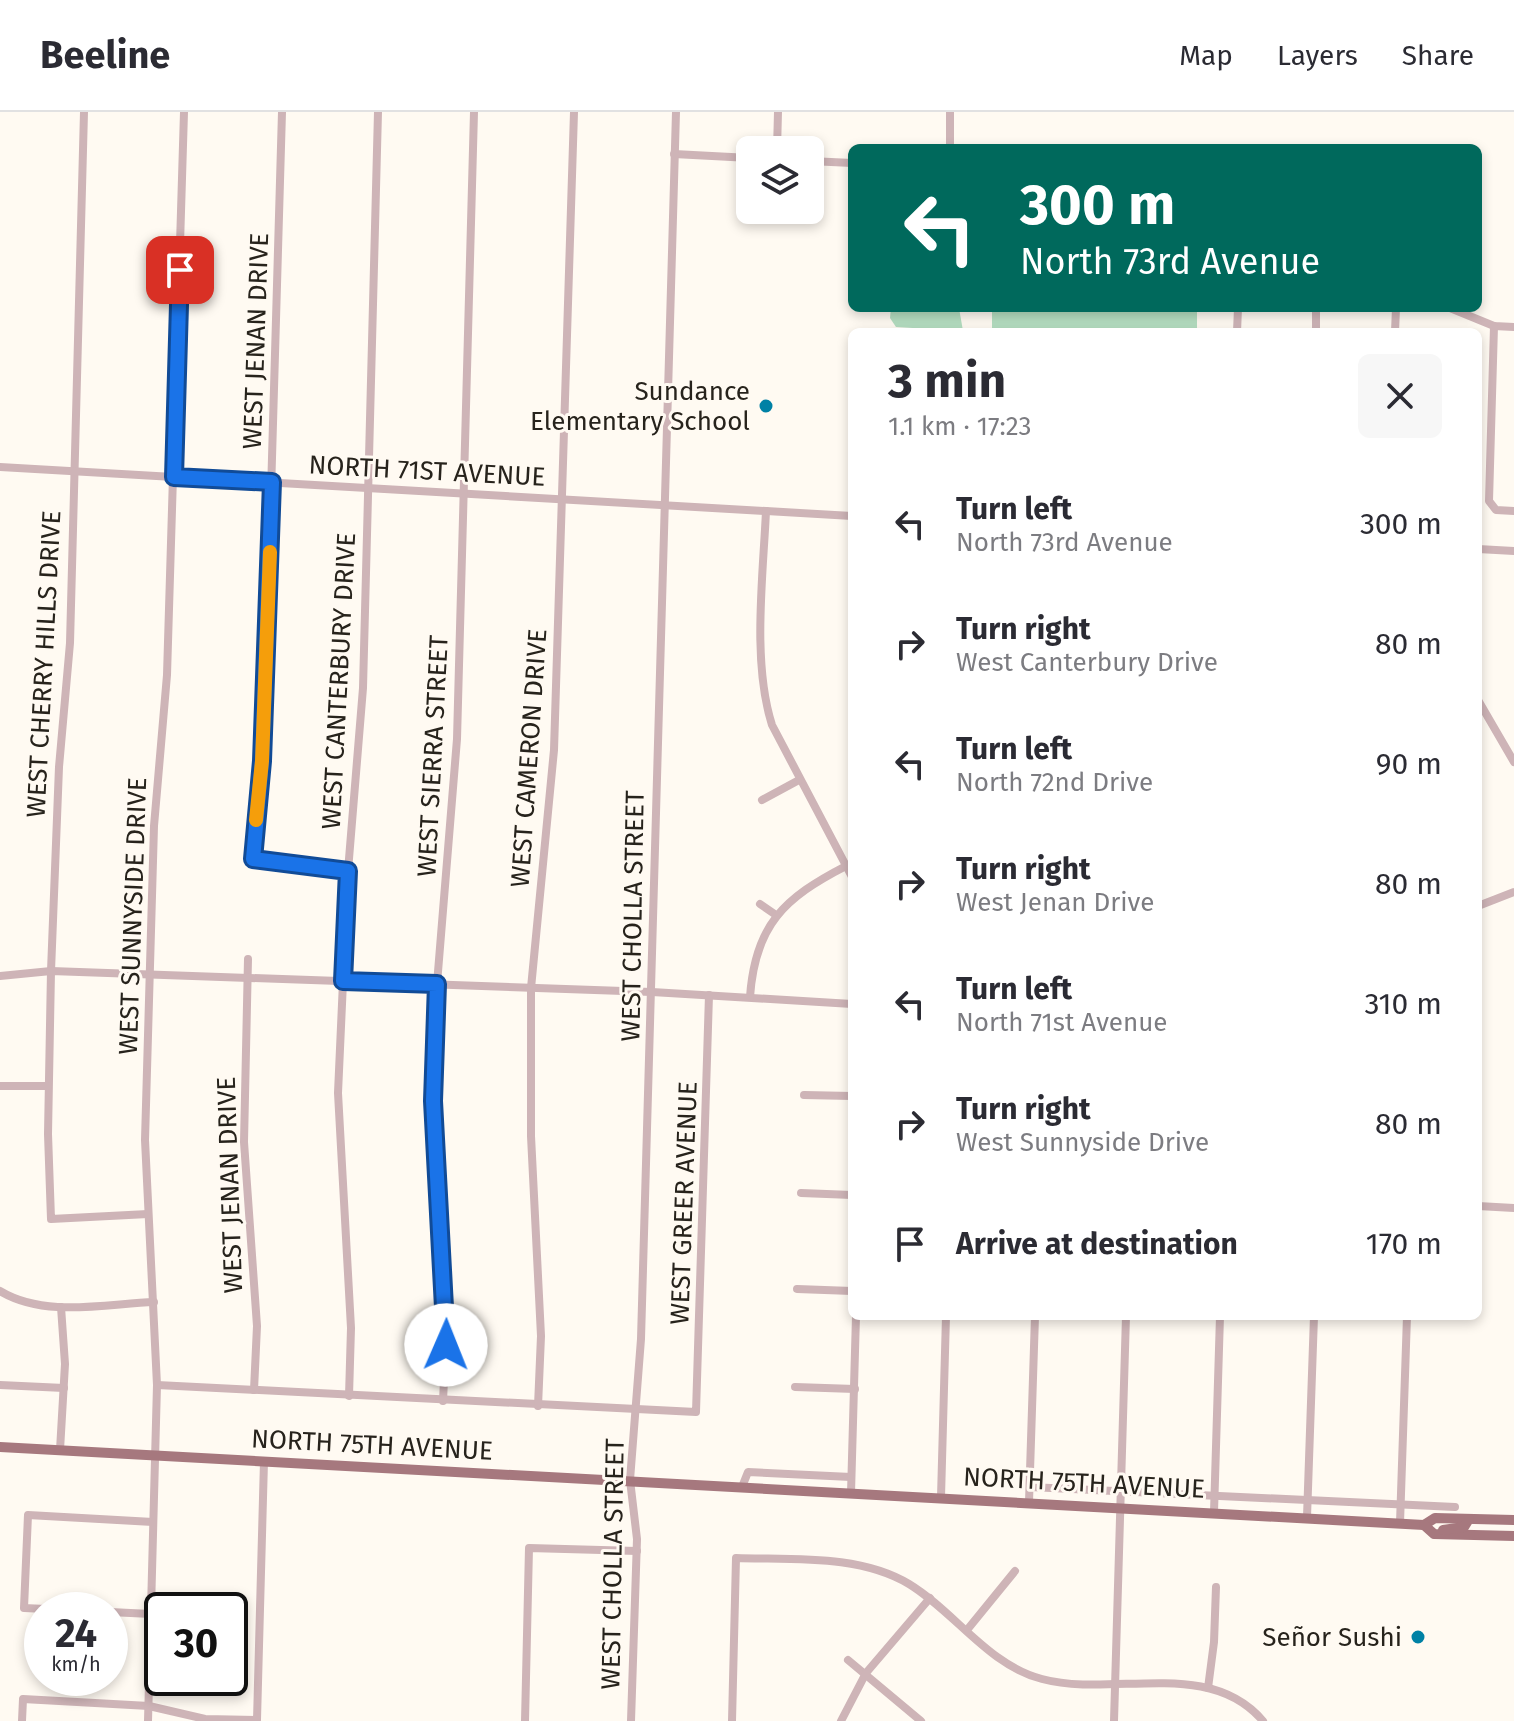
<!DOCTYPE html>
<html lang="en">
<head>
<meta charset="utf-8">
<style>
  :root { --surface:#fff; --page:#f7f7f7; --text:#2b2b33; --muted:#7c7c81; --line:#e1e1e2 }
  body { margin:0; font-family:"Fira Sans",sans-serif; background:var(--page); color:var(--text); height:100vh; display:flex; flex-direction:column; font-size:30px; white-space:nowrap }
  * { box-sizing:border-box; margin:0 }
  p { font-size:26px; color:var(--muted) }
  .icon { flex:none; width:44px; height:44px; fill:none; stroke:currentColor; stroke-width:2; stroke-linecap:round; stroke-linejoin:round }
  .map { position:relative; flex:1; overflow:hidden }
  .drawer { position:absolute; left:848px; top:216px; width:634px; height:992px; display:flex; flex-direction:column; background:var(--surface); border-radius:12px; box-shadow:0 4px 12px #0003 }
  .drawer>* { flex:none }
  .hud { position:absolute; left:848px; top:32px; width:634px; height:168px; border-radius:12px; box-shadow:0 4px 12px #0003; background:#00695c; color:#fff; overflow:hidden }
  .buttons { position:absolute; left:736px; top:24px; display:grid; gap:16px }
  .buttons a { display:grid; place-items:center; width:88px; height:88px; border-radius:12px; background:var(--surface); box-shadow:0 4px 12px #0003; font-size:40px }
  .speed { position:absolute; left:24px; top:1480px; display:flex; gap:16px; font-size:40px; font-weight:700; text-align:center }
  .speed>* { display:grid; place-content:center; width:104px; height:104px; border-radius:50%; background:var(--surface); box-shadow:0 4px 12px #0003; line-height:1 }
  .speed small { font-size:20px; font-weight:400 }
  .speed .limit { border:4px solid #111; border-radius:12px; background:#fff; color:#111 }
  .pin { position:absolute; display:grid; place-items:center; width:68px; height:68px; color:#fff; margin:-34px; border-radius:16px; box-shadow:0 4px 12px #0006 }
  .me { position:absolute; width:88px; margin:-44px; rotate:1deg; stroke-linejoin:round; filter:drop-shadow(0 0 6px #0008) }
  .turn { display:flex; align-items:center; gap:28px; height:168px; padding:0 40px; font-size:36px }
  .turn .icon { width:104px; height:104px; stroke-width:2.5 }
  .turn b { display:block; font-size:56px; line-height:68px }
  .round { display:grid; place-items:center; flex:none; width:84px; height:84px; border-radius:12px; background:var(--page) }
  .summary { display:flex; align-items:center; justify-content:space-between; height:136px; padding:0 40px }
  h1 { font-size:48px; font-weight:700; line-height:60px }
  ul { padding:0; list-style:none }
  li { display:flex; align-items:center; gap:24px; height:120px; padding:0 40px }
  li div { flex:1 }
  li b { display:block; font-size:30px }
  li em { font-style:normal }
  header { display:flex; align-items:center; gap:48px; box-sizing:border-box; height:112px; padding:0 40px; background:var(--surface); border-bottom:2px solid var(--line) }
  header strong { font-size:38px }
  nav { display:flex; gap:44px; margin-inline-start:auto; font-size:28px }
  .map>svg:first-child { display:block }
  .green { fill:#b4ddc0 }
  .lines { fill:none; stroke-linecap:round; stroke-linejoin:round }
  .minor { stroke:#ceb4b7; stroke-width:8 }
  .major { stroke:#a6787e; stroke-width:10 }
  .route-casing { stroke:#114b97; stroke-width:20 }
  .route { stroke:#1a73e8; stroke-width:14 }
  .slow { stroke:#f59e0b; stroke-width:14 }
  .poi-dot { fill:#0081a5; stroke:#fffaf2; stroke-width:3 }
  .labels { text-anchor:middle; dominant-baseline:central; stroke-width:6; stroke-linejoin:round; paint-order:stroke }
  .street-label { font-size:26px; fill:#27231c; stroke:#fffaf2 }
  .poi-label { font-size:26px; fill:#27231c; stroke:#fffaf2; text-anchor:end }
</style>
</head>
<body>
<header>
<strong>Beeline</strong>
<nav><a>Map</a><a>Layers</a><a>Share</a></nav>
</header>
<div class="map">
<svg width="1514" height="1609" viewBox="0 0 1514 1609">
  <rect width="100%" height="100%" fill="#fffaf2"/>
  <g class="green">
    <polygon points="891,196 959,196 963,219 896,215 890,206"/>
    <rect x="992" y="196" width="205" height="24"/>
  </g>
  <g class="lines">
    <g class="minor">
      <polyline points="84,0 70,531 59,655 51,859 48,1022 51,1107 148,1102"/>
      <polyline points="282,0 266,553 253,747 348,759"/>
      <polyline points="950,36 950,0"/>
      <polyline points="777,38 778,0"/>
      <polyline points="674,42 750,46"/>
      <polyline points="810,49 852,51"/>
      <polyline points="1450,196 1494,214 1514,215"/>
      <polyline points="1494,214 1489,389 1496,398 1514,399"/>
      <polyline points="1237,220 1238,196"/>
      <polyline points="1316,220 1316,196"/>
      <polyline points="1395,220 1396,196"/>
      <polyline points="0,355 852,404"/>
      <path d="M766 399C763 465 752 550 772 613L852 765"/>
      <polyline points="1478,437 1514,439"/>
      <polyline points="1478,588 1514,650"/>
      <polyline points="762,688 799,668"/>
      <polyline points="760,792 776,803"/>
      <polyline points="1478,794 1514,780"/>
      <polyline points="248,847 244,1030 257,1214 254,1278"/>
      <polyline points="0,864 51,859 652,880 852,892"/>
      <path d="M750 885C755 813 784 786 846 754"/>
      <polyline points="0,974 48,974"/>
      <polyline points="804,983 852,984"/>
      <polyline points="801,1081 852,1083"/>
      <polyline points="1478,1094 1514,1096"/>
      <polyline points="797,1177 852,1179"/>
      <path d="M0 1179C45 1206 104 1192 154 1190"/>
      <polyline points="0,1273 64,1276"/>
      <polyline points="157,1273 696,1300 709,883"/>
      <polyline points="795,1275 855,1277"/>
      <polyline points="349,1284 351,1216 338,981 348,759 363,576 378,0"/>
      <polyline points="443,1289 447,1204 433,989 437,872 457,627 474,0"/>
      <polyline points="538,1294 541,1224 531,1024 531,876 554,638 574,0"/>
      <polyline points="60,1338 65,1252 61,1195"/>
      <polyline points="742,1375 748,1360 851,1365"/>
      <polyline points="1030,1375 1455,1395"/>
      <polyline points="851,1381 856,1204"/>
      <polyline points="941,1385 946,1204"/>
      <polyline points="1029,1390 1035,1204"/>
      <polyline points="1214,1400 1220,1204"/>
      <polyline points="1307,1405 1314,1204"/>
      <polyline points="1400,1411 1407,1204"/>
      <polyline points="67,1498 24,1496 28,1403 153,1410"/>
      <polyline points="110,1500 151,1502"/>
      <polyline points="967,1518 1015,1459"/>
      <polyline points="848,1548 921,1609"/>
      <polyline points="1208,1576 1214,1530 1216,1475"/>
      <polyline points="22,1609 23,1587 149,1594 205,1607 257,1608 264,1349"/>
      <polyline points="148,1609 157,1273 145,1028 154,714 167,563 184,0"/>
      <polyline points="525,1609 529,1436 637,1439"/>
      <polyline points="631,1609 637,1427 630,1368 641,1227 676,0"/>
      <path d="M732 1609 736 1446C792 1448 859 1442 909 1472 955 1500 988 1553 1042 1567 1113 1586 1209 1545 1263 1609"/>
      <polyline points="841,1609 866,1561 930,1486"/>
      <polyline points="1114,1609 1126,1204"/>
    </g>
    <g class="major">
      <polyline points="0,1335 1424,1413 1435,1406 1514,1408"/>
      <polyline points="1424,1413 1434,1422 1514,1424"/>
      <polyline points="1443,1418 1464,1415 1469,1407"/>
    </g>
  </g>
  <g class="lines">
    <g class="route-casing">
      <polyline id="route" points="180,158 174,365 272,370 262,649 253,747 348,759 343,869 437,872 433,989 446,1233"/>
    </g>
    <use href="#route" class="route"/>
    <polyline class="slow" points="256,708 262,649 270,440"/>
  </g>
  <g class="poi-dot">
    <circle cx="766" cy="294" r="8"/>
    <circle cx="1418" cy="1525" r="8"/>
  </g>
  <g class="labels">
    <g class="street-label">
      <text transform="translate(256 229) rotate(-88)">WEST JENAN DRIVE</text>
      <text transform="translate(427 359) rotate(3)">NORTH 71ST AVENUE</text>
      <text transform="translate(44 552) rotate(-87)">WEST CHERRY HILLS DRIVE</text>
      <text transform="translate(339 569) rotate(-87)">WEST CANTERBURY DRIVE</text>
      <text transform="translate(433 644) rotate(-87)">WEST SIERRA STREET</text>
      <text transform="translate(529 646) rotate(-86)">WEST CAMERON DRIVE</text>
      <text transform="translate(133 804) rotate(-88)">WEST SUNNYSIDE DRIVE</text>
      <text transform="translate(633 804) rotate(-89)">WEST CHOLLA STREET</text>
      <text transform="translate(230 1073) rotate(-92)">WEST JENAN DRIVE</text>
      <text transform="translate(684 1091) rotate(-88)">WEST GREER AVENUE</text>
      <text transform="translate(372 1333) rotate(3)">NORTH 75TH AVENUE</text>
      <text transform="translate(1084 1371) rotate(3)">NORTH 75TH AVENUE</text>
      <text transform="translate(613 1452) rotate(-89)">WEST CHOLLA STREET</text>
    </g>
    <g class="poi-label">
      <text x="750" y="279">Sundance<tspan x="750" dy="30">Elementary School</tspan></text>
      <text x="1402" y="1525">Señor Sushi</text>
    </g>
  </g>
</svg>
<div class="buttons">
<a><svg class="icon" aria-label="layers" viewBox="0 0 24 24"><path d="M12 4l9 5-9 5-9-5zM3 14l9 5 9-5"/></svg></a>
</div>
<div class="speed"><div>24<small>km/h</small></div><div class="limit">30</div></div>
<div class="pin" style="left:180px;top:158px;background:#d93025"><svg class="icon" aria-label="arrive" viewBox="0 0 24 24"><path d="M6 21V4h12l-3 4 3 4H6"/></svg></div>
<svg class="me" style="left:446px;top:1233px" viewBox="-20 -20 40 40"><circle r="19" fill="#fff"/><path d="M0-13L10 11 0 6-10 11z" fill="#1a73e8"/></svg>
<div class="hud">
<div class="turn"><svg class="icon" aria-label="left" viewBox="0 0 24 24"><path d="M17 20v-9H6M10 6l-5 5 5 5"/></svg><div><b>300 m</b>North 73rd Avenue</div></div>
</div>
<section class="drawer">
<div class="summary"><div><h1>3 min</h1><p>1.1 km · 17:23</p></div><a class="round"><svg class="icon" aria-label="close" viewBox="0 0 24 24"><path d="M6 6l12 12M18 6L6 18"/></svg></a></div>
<ul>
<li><svg class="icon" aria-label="left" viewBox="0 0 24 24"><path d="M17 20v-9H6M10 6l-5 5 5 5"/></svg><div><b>Turn left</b><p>North 73rd Avenue</p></div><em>300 m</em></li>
<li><svg class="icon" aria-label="right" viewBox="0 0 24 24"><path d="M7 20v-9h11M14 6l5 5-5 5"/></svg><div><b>Turn right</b><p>West Canterbury Drive</p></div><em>80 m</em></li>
<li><svg class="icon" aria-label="left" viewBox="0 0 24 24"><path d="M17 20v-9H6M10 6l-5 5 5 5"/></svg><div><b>Turn left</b><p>North 72nd Drive</p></div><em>90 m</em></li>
<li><svg class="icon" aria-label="right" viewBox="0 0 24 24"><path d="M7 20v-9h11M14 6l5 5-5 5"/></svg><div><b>Turn right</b><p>West Jenan Drive</p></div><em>80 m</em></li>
<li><svg class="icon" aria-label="left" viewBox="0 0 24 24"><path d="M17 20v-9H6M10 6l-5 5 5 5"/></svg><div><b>Turn left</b><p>North 71st Avenue</p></div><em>310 m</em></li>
<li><svg class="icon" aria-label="right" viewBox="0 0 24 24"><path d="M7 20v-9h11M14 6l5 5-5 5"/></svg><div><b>Turn right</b><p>West Sunnyside Drive</p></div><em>80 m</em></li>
<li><svg class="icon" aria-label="arrive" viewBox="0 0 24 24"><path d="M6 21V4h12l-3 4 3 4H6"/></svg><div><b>Arrive at destination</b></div><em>170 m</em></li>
</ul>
</section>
</div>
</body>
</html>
